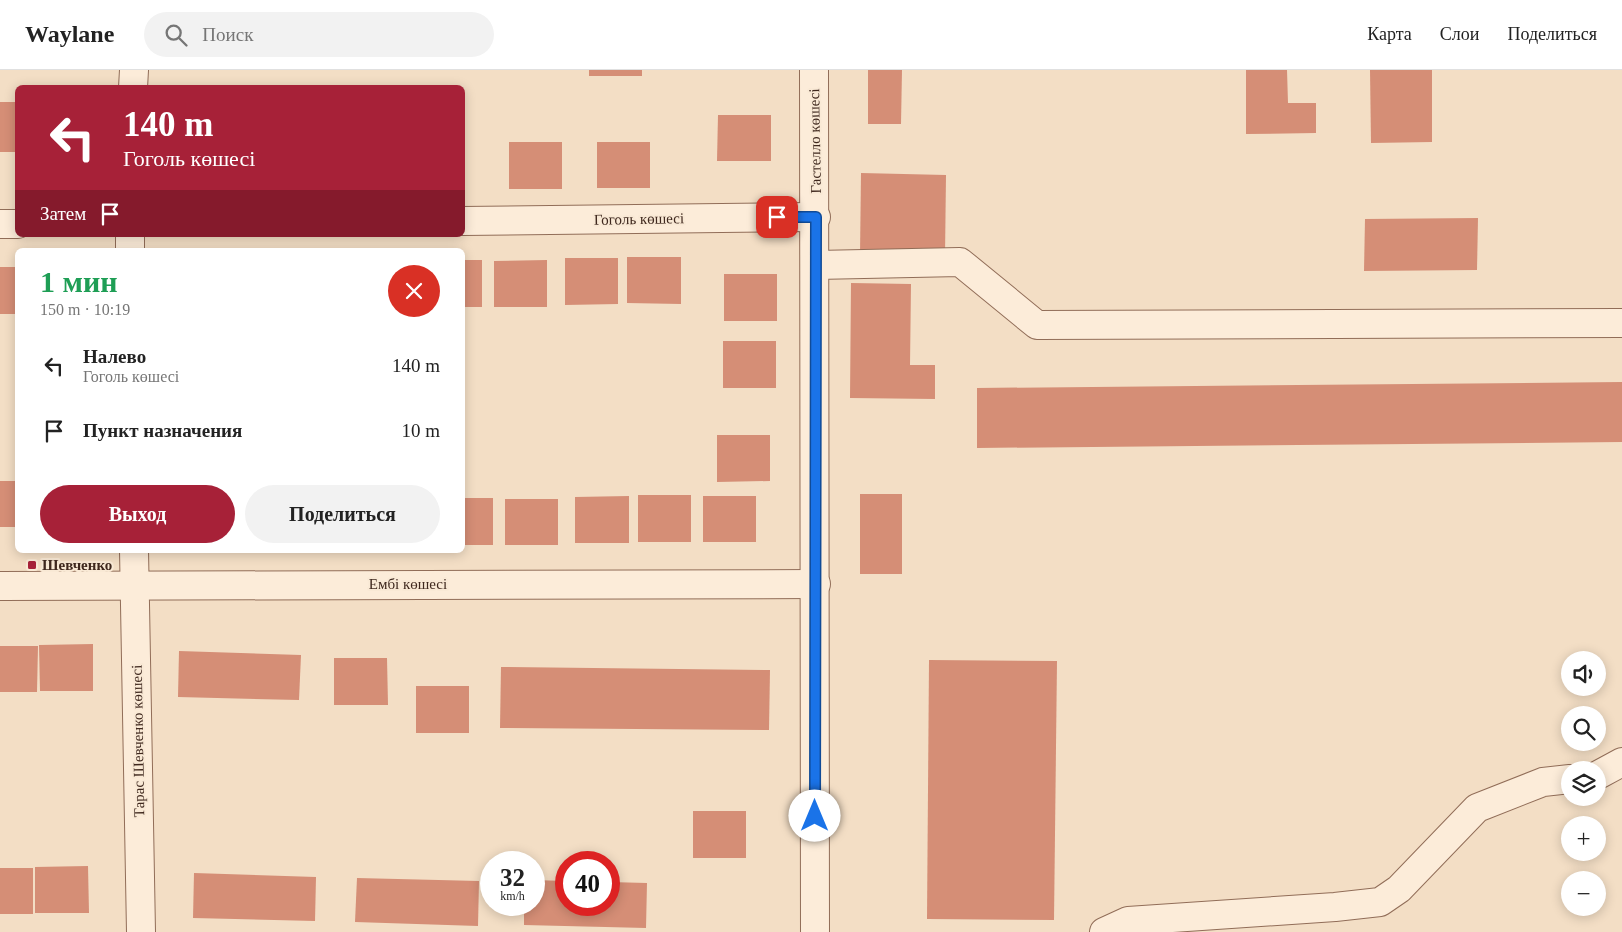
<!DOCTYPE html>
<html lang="ru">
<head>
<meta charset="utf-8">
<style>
  :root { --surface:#fff; --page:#f2f2f2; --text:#222; --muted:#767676; --line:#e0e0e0; --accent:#a72138 }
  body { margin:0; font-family:"Times New Roman",serif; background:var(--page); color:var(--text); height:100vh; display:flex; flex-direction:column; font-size:19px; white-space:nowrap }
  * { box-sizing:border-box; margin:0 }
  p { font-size:16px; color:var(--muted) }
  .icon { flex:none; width:28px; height:28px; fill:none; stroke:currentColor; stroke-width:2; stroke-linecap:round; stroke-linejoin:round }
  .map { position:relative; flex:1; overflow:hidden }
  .panel { position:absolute; left:15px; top:178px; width:450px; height:305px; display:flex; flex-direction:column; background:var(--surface); border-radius:8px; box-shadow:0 2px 12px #0003 }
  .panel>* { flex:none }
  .banner { position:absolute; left:15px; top:15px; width:450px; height:152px; border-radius:8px; box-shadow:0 2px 12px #0003; background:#a72138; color:#fff; overflow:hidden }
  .fabs { position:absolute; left:1561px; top:581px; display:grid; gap:10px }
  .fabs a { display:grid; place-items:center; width:45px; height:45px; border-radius:50%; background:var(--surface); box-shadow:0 2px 12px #0003; font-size:25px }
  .speed { position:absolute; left:480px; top:781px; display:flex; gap:10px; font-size:25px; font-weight:700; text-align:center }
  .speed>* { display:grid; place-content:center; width:65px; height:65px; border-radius:50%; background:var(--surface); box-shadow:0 2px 12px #0003; line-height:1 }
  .speed small { font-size:12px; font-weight:400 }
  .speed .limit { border:8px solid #d22; background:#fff; color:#111 }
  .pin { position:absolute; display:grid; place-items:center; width:42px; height:42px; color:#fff; margin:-21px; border-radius:10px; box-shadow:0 2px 8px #0006 }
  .me { position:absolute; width:55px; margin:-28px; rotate:0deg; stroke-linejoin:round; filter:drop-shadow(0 0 4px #0008) }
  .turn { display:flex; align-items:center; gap:18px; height:105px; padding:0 25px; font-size:22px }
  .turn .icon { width:65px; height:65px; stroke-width:2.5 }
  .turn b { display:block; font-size:35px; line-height:42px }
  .then { display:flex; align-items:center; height:48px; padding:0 25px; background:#0003; gap:10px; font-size:19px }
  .round { display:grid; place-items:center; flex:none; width:52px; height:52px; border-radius:26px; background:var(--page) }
  .overview { display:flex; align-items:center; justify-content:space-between; height:85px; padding:0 25px }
  h1 { font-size:30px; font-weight:800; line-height:38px; color:#1e9e55 }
  .primary-button { display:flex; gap:10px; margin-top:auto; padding:10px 25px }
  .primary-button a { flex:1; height:58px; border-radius:30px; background:var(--accent); color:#fff; font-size:20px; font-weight:800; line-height:58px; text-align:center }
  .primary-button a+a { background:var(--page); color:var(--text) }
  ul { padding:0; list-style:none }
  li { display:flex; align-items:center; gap:15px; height:65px; padding:0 25px }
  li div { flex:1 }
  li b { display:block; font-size:19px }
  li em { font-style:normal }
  header { display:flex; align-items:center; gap:30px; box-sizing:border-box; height:70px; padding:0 25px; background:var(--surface); border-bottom:1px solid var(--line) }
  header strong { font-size:24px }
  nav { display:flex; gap:28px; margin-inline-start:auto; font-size:18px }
  .search { width:350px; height:45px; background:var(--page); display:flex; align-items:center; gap:12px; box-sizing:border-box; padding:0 18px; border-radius:28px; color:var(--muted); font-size:19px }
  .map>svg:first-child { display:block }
  .building { fill:#d58e76 }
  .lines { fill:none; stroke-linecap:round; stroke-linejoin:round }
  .minor-casing { stroke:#916d58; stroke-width:30 }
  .minor { stroke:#fcecd9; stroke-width:28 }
  .route-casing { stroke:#114b97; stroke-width:12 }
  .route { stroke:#1a73e8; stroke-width:9 }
  .poi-dot { fill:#a72138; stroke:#f9e9d5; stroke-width:2 }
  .labels { text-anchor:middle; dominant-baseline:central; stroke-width:4; stroke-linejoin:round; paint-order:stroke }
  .street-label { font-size:15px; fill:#3f281e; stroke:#f9e9d5 }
  .poi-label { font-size:15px; font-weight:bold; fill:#3f281e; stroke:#f9e9d5; text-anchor:start }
</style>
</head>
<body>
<header>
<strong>Waylane</strong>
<div class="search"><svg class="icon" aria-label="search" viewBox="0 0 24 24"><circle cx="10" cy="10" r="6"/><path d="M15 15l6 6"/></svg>Поиск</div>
<nav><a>Карта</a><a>Слои</a><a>Поделиться</a></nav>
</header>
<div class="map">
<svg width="1622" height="862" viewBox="0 0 1622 862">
  <rect width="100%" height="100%" fill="#f3dec5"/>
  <g class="building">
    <rect x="589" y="0" width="53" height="6"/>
    <polygon points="868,0 902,0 901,54 868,54"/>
    <polygon points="1246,0 1287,0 1288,33 1316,33 1316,63 1246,64"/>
    <polygon points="1370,0 1432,0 1432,72 1371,73"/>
    <rect x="0" y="32" width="18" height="50"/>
    <polygon points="718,45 771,45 771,91 717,91"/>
    <rect x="509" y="72" width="53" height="47"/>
    <rect x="597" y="72" width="53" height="46"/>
    <polygon points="861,103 946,105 945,186 860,185"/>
    <polygon points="1478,148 1477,200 1364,201 1365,149"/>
    <polygon points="627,187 681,187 681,234 627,233"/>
    <polygon points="565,188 618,188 618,234 565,235"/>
    <rect x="462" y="190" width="20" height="47"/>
    <polygon points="547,190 547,237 494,237 494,191"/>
    <rect x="0" y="197" width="18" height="47"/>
    <rect x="724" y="204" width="53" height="47"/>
    <polygon points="851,213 911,214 910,295 935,295 935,329 850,328"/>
    <rect x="723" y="271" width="53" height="47"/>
    <polygon points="1622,312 1622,372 977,378 977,318"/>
    <polygon points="717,365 770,365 770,411 717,412"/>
    <rect x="0" y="411" width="18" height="46"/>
    <rect x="860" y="424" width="42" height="80"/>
    <rect x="638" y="425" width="53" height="47"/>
    <polygon points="629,426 629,473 575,473 575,427"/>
    <rect x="703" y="426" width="53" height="46"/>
    <rect x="462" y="428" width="31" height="47"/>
    <rect x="505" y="429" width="53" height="46"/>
    <polygon points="93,574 93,621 40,621 39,575"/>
    <polygon points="0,576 38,576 37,622 0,622"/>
    <polygon points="179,581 301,585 299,630 178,627"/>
    <polygon points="334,588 387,588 388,635 334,635"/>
    <polygon points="929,590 1057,591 1054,850 927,849"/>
    <polygon points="501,597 770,600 769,660 500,658"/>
    <rect x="416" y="616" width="53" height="47"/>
    <rect x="693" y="741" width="53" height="47"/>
    <polygon points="88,796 89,843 35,843 35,797"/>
    <rect x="0" y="798" width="33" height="46"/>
    <polygon points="194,803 316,807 315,851 193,848"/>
    <polygon points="357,808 479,811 478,856 355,852"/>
    <polygon points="534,810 566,811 566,835 609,835 609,812 647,813 646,858 524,855 524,835 534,835"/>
  </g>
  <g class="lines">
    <g class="minor-casing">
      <g id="minor">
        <polyline points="814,0 815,862"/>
        <polyline points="133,18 134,0"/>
        <polyline points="462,151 816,147"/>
        <polyline points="0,154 18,154"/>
        <polyline points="130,165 130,180"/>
        <polyline points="816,195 960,192 1037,255 1622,253"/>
        <polyline points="134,480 141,862"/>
        <polyline points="0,516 816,514"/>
        <polyline points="1598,705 1622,692"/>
        <polyline points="1104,862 1128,851 1335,837 1380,832 1399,819 1477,738 1543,712 1570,709"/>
      </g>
    </g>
    <use href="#minor" class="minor"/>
  </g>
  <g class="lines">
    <g class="route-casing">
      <polyline id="route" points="777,147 816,147 815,746"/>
    </g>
    <use href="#route" class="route"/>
  </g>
  <rect class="poi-dot" x="27" y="490" width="10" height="10" rx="2.5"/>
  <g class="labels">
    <g class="street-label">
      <text transform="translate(815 71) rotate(-91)">Гастелло көшесі</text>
      <text transform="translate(639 149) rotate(-1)">Гоголь көшесі</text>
      <text x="408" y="514">Ембі көшесі</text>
      <text transform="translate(138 671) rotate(-91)">Тарас Шевченко көшесі</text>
    </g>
    <g class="poi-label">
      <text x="42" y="495">Шевченко</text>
    </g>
  </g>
</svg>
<div class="fabs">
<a><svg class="icon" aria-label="sound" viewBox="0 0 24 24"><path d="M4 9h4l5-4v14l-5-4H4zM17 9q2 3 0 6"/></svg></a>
<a><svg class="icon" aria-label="search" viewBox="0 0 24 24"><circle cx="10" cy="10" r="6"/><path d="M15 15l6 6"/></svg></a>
<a><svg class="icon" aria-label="layers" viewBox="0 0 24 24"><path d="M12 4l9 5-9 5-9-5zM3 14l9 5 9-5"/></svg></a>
<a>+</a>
<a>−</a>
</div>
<div class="speed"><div>32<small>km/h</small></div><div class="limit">40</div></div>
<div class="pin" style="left:777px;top:147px;background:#d93025"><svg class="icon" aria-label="arrive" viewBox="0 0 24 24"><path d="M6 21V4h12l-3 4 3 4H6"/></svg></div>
<svg class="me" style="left:815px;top:746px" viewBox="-20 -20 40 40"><circle r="19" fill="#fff"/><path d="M0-13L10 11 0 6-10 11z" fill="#1a73e8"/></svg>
<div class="banner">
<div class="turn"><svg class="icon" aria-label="left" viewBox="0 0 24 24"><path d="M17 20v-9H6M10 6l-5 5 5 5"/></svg><div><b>140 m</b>Гоголь көшесі</div></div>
<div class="then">Затем<svg class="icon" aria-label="arrive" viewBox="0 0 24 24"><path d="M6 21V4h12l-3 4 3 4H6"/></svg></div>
</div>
<section class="panel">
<div class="overview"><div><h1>1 мин</h1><p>150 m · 10:19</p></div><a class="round" style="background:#d93025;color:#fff"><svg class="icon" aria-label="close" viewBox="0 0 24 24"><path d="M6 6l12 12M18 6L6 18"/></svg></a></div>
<ul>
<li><svg class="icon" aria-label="left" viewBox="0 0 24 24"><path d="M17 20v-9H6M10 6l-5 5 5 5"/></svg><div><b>Налево</b><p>Гоголь көшесі</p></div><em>140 m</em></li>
<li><svg class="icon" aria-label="arrive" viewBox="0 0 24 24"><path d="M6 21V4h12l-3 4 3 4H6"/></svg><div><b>Пункт назначения</b></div><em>10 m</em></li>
</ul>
<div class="primary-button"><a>Выход</a><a>Поделиться</a></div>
</section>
</div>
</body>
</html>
